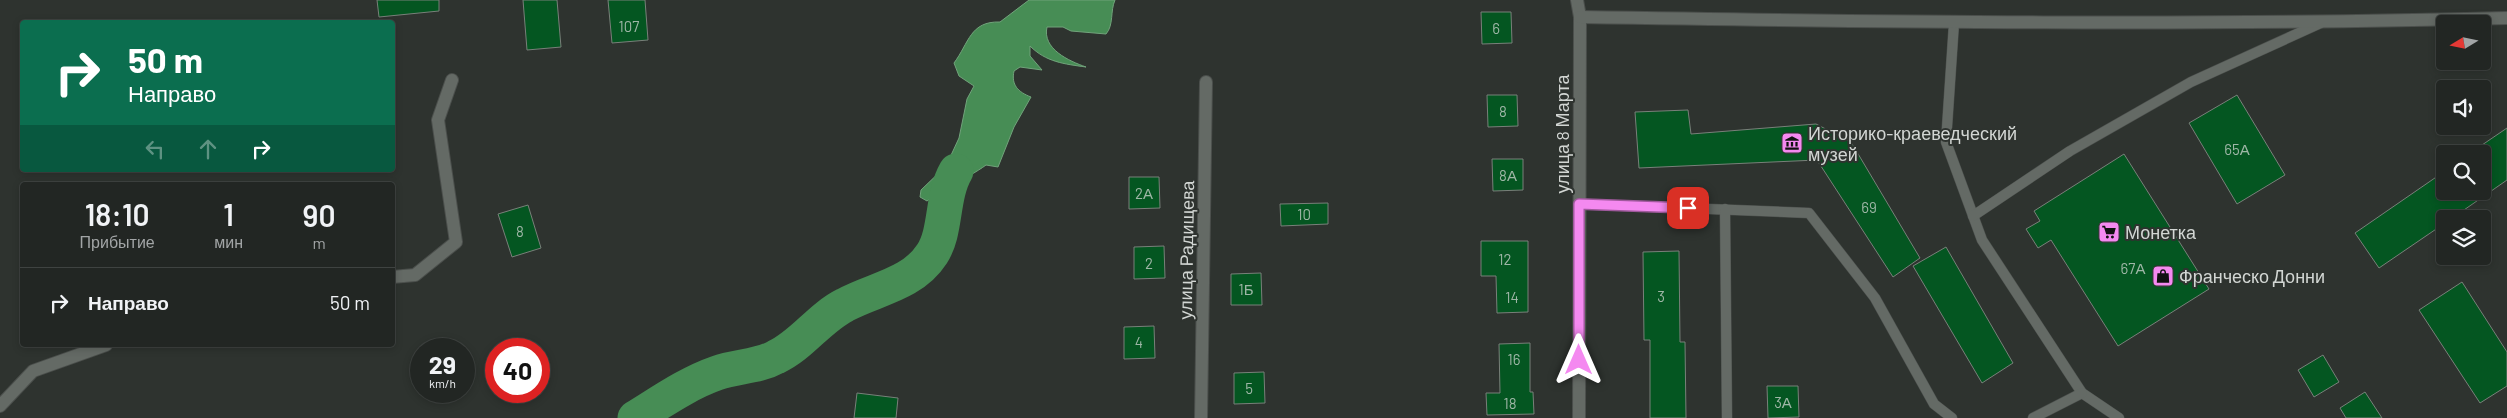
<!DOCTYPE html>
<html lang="ru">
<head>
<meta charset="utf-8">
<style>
  :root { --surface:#222623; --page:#2e3230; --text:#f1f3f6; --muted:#a2a5a6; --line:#3f4341 }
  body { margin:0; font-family:Barlow,sans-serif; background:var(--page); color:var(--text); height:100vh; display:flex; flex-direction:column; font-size:19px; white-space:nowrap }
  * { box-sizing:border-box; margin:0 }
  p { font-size:16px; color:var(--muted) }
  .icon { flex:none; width:28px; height:28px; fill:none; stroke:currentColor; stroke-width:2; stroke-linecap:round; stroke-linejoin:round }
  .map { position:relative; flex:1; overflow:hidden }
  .sheet { position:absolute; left:20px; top:182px; width:375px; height:165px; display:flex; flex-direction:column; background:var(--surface); border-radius:5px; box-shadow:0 2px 8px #0003,0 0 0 1px var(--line) }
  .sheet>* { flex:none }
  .guide { position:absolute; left:20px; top:20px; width:375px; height:152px; border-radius:5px; box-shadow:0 2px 8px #0003,0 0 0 1px var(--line); background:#0b6e4f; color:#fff; overflow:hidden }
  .needle { width:32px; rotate:260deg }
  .buttons { position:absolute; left:2436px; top:15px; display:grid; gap:10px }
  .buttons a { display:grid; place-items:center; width:55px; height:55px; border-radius:5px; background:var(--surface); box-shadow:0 2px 8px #0003,0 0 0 1px var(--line); font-size:25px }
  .speed { position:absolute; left:410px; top:338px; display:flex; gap:10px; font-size:25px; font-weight:700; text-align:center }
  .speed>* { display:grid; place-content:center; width:65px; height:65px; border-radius:50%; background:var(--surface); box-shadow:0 2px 8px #0003,0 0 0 1px var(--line); line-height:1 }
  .speed small { font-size:12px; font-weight:400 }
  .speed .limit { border:8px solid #d22; background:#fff; color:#111 }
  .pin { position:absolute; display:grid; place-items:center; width:42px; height:42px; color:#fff; margin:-21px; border-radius:10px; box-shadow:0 2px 8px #0006 }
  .me { position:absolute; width:55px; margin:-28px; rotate:0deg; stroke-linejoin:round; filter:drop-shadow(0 0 4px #0008) }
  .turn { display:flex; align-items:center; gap:18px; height:105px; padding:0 25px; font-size:22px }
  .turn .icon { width:65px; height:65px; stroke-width:2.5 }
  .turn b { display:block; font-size:35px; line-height:42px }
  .lanes { display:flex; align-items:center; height:48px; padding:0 25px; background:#0003; justify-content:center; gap:25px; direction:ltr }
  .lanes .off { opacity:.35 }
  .eta { display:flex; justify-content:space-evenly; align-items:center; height:85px; text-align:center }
  .eta b { font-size:30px; font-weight:600; line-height:35px }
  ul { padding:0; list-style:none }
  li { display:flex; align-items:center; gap:15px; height:70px; padding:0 25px; border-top:1px solid var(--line) }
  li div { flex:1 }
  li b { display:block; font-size:19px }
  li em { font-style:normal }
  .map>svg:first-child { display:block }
  .water { fill:#478d55; stroke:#71a37b }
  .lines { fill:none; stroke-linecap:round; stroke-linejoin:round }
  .river { stroke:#478d55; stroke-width:35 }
  .building { fill:#045621; stroke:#79807a }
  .service-casing { stroke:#4b4f4c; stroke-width:11 }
  .minor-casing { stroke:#4b4f4c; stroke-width:14 }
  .tertiary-casing { stroke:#4b4f4c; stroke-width:14 }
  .service { stroke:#646a65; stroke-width:10 }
  .minor { stroke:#646a65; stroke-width:12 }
  .tertiary { stroke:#646a65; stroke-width:12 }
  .route-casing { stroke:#9f599c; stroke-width:12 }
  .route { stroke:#f489f0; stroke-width:9 }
  .labels { text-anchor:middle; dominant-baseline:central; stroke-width:4; stroke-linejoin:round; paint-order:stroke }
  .number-label { font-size:15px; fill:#9eb6a6 }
  .poi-label { font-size:18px; fill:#d2d6d3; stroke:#2e332f; text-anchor:start }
  .street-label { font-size:18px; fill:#d2d6d3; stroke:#2e332f }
</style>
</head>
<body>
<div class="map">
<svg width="2507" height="418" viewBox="0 0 2507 418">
  <rect width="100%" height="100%" fill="#2e332f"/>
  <path class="water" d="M1029 0H1115C1110 11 1114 25 1106 34L1071 31 1063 27H1047C1042 49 1069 61 1086 67 1064 64 1046 62 1030 46V56L1042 70 1020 67 1014 71C1011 85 1018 92 1031 97L1014 127 998 167 986 165C977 172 961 179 955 189 949 199 951 209 942 217L934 196 927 201 920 197 921 190 946 166 959 138 967 99 974 86 959 76 954 63C969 43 970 21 1000 22Z"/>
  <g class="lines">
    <path class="river" d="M635 418C661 402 688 383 717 373 736 366 758 367 776 357 802 345 819 318 845 305 874 289 912 285 932 254 947 231 941 197 956 171"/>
  </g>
  <g class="building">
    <polygon points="377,0 439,0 439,11 379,17"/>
    <polygon points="523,0 557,0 561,47 527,50"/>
    <polygon points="608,0 645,0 648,40 612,43"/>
    <polygon points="1481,12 1511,12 1512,43 1482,44"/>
    <polygon points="1487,95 1517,95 1518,126 1488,127"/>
    <polygon points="2237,95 2285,175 2237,204 2189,123"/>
    <polygon points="1688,110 1691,134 1816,124 1851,142 1920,258 1893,277 1817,160 1639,168 1635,112"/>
    <polygon points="2507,128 2507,180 2451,219 2445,219 2445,223 2379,268 2355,233 2445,171 2445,191 2482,191 2482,145"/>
    <polygon points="2124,154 2209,289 2118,346 2051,240 2038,248 2026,229 2040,221 2034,211"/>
    <polygon points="1492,159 1523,159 1523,190 1493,191"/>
    <polygon points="1129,177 1159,177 1160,208 1129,209"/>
    <polygon points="1328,203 1328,224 1281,226 1280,204"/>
    <polygon points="528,205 541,248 512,257 498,214"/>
    <polygon points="1481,241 1528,241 1528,312 1497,313 1496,276 1481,276"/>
    <polygon points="1164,246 1165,278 1134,279 1134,247"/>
    <polygon points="1946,247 2013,363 1982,383 1913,266"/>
    <polygon points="1679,251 1680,342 1685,342 1686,418 1650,418 1650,340 1644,340 1643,252"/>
    <polygon points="1261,273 1262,305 1231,305 1231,274"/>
    <polygon points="2462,282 2507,352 2507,386 2480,403 2419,310"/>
    <polygon points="1154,326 1155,358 1124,359 1124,327"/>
    <polygon points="1530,343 1530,392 1533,392 1534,414 1487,415 1486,393 1500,393 1499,344"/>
    <polygon points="2323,355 2339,382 2314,397 2298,370"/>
    <polygon points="1264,372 1265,403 1234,404 1234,373"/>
    <polygon points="1767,386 1798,386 1799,417 1768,418"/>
    <polygon points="2365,392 2382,418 2346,418 2340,408"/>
    <polygon points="857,393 898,398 896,418 854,418"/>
  </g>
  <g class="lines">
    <g class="service-casing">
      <g id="service">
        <polyline points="1954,23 1946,142 1982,240 2082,393 2119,418"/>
        <polyline points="1579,204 1809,213 1875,298 1934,404 1952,418"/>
        <polyline points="1725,209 1727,418"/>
        <polyline points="1973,216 2070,151 2191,82 2323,22"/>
        <polyline points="2033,418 2082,393"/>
      </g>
    </g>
    <g class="minor-casing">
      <g id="minor">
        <polyline points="392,277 415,275 456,242 438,120 452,80"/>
        <polyline points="0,406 33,371 106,345"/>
        <polyline points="1201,418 1206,82"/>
      </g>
    </g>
    <g class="tertiary-casing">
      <g id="tertiary">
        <polyline points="1577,0 1580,17 1579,418"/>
        <path d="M1580 17C1889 22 2198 26 2507 18"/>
      </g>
    </g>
    <use href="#service" class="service"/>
    <use href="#minor" class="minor"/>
    <use href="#tertiary" class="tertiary"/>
  </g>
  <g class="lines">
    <g class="route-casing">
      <polyline id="route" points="1579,360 1579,204 1688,208"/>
    </g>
    <use href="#route" class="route"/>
  </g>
  <defs>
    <g id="museum-square" transform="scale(1.125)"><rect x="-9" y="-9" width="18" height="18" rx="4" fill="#f489f0" stroke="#2e332f"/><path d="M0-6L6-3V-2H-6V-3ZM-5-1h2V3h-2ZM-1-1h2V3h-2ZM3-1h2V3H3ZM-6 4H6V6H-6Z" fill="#111"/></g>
    <g id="supermarket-square" transform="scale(1.125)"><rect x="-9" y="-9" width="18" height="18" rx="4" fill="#f489f0" stroke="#2e332f"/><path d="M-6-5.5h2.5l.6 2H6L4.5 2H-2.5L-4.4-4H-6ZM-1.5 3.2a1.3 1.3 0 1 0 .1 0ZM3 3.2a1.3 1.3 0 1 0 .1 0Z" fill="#111"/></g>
    <g id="shop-square" transform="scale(1.125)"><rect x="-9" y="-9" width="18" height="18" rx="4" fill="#f489f0" stroke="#2e332f"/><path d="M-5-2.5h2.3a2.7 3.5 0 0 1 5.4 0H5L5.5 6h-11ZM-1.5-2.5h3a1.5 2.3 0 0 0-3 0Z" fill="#111"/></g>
  </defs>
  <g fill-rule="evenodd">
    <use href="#museum-square" x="1792" y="143"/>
    <use href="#supermarket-square" x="2109" y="232"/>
    <use href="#shop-square" x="2163" y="276"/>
  </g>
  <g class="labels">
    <g class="number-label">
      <text x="629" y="26">107</text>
      <text x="1496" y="28">6</text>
      <text x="1503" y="111">8</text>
      <text x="2237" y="149">65А</text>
      <text x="1508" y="175">8А</text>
      <text x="1144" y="193">2А</text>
      <text x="1869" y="207">69</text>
      <text x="1304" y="214">10</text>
      <text x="520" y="231">8</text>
      <text x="1505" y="259">12</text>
      <text x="1149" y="263">2</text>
      <text x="2133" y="268">67А</text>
      <text x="1246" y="289">1Б</text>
      <text x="1661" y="296">3</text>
      <text x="1512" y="297">14</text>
      <text x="1139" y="342">4</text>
      <text x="1514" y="359">16</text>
      <text x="1249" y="388">5</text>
      <text x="1783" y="402">3А</text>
      <text x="1510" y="403">18</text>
    </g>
    <g class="poi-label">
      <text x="1808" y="133">Историко-краеведческий<tspan x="1808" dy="21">музей</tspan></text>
      <text x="2125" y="232">Монетка</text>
      <text x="2179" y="276">Франческо Донни</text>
    </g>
    <g class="street-label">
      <text transform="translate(1562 134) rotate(-90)">улица 8 Марта</text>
      <text transform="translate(1186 250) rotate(-89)">улица Радищева</text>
    </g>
  </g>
</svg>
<div class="buttons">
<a><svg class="needle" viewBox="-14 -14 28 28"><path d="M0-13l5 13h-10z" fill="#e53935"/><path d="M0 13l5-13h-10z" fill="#a2a5a6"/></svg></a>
<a><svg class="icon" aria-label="sound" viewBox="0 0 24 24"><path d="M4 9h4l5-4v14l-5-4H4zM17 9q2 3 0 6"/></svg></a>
<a><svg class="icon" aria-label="search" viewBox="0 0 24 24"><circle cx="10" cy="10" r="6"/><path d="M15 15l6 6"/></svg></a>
<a><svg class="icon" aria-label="layers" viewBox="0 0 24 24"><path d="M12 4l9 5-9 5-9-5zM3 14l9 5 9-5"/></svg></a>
</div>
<div class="speed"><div>29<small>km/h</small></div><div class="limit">40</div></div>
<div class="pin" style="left:1688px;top:208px;background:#d93025"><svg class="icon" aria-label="arrive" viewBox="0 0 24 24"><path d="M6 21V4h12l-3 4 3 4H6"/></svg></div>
<svg class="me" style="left:1579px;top:360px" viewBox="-20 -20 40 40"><path d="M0-17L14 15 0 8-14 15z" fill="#f489f0" stroke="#fff" stroke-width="4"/></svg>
<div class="guide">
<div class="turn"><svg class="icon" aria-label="right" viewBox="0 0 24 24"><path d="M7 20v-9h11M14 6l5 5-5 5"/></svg><div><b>50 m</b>Направо</div></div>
<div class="lanes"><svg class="icon off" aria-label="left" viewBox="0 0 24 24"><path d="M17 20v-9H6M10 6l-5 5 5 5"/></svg><svg class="icon off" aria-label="ahead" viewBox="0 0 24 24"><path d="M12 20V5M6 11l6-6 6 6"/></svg><svg class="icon" aria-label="right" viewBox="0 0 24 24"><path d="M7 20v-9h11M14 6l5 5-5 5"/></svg></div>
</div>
<section class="sheet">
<div class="eta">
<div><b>18:10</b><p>Прибытие</p></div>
<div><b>1</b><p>мин</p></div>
<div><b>90</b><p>m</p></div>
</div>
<ul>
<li><svg class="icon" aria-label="right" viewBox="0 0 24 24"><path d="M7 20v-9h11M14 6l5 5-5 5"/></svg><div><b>Направо</b></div><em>50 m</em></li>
</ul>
</section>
</div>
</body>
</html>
